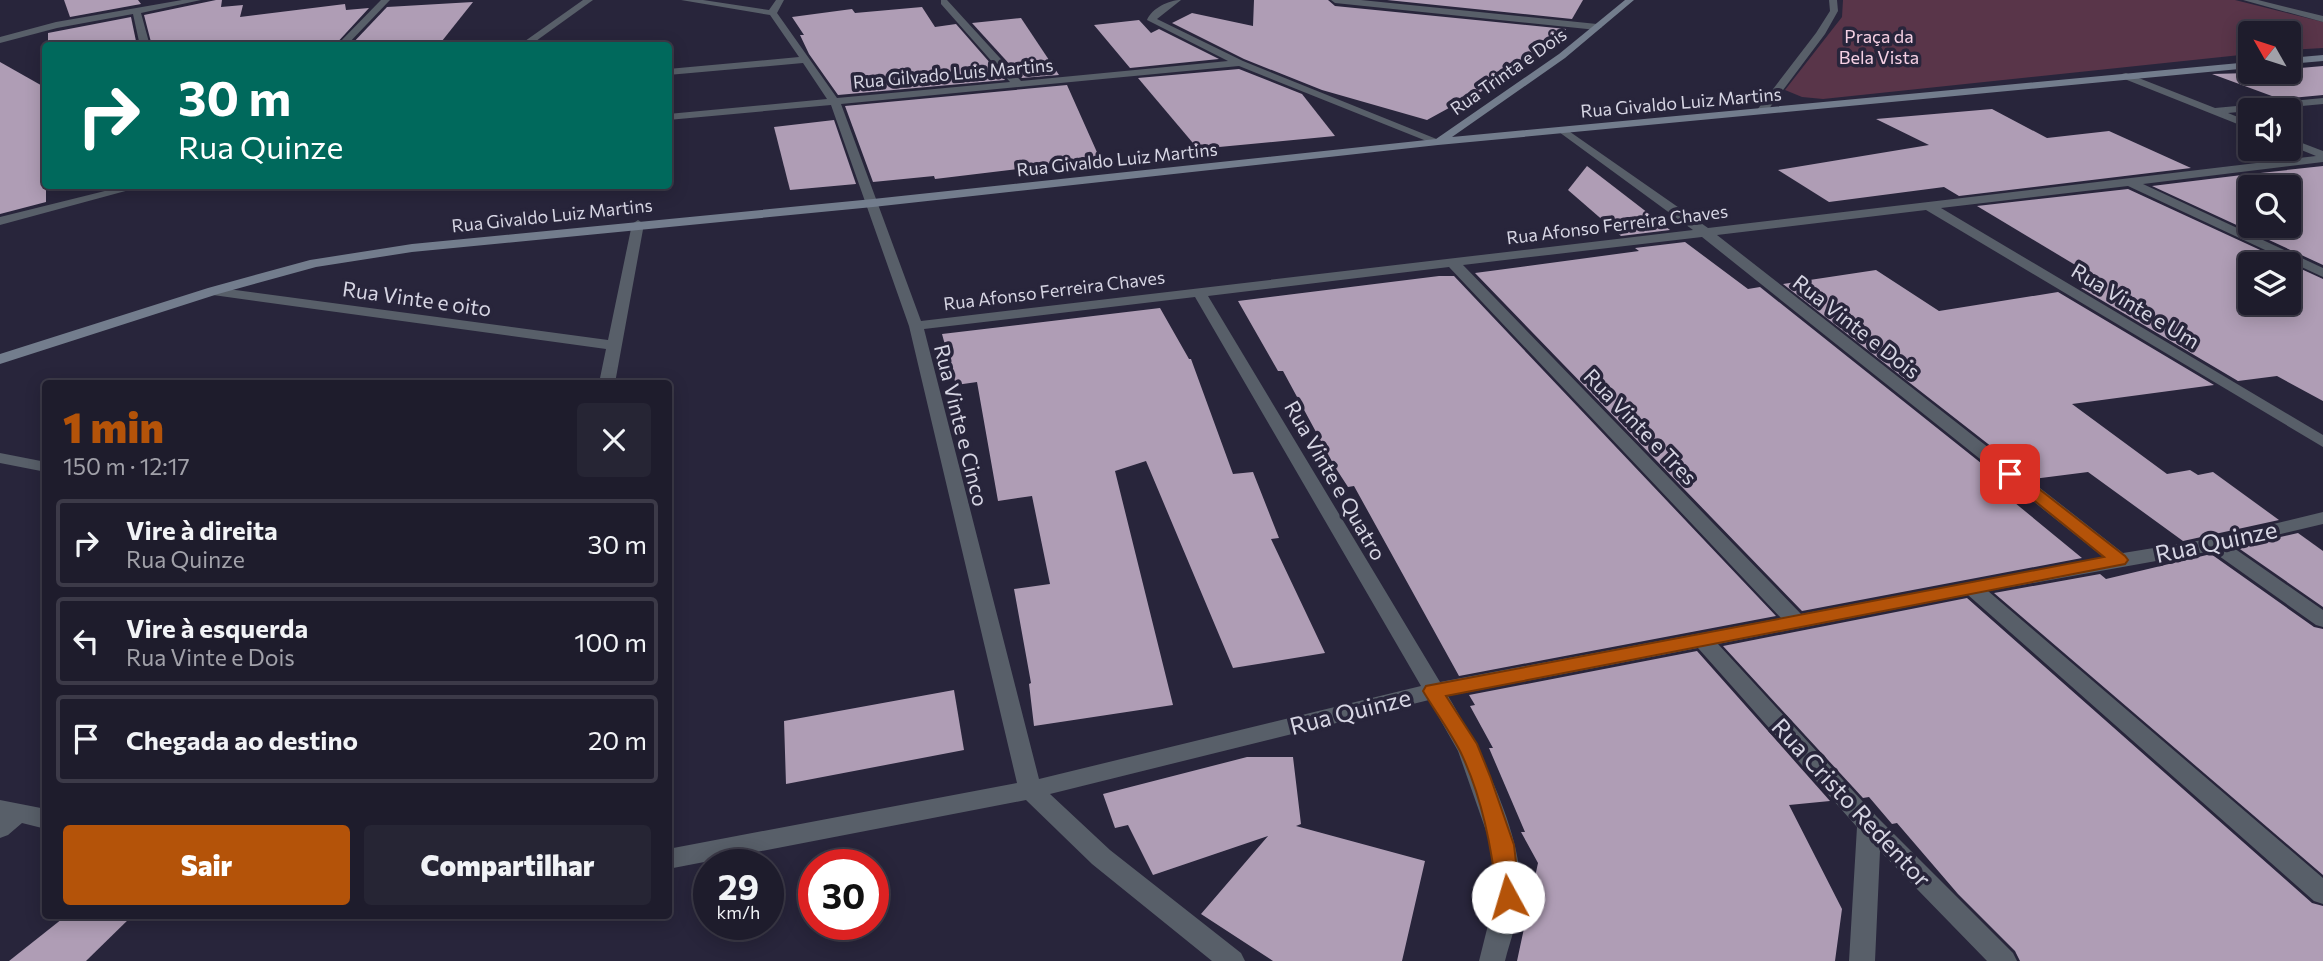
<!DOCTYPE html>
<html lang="pt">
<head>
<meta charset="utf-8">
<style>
  :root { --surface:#1e1c2c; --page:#262534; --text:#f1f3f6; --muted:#a1a1a9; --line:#3c3a48; --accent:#b45309 }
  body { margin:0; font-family:Commissioner,sans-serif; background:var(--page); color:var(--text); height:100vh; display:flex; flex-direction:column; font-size:26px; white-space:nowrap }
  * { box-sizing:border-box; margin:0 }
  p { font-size:23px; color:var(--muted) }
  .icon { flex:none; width:38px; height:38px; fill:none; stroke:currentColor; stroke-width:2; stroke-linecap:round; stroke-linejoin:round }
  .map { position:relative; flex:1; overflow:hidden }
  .details { position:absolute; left:42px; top:380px; width:630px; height:539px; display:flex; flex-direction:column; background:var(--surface); border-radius:7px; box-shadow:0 4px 18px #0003,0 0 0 2px var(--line) }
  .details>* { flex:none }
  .hud { position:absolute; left:42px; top:42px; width:630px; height:147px; border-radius:7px; box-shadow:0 4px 18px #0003,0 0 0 2px var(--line); background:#00695c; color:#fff; overflow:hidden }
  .needle { width:46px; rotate:309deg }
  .fabs { position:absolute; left:2238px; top:21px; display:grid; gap:14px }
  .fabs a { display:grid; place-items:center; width:63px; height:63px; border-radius:7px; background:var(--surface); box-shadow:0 4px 18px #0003,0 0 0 2px var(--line); font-size:35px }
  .speed { position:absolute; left:693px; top:849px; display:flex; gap:14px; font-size:35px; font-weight:700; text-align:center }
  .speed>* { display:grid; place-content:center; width:91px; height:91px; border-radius:50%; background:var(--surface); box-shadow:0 4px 18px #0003,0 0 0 2px var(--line); line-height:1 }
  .speed small { font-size:18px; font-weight:400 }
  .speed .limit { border:10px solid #d22; background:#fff; color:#111 }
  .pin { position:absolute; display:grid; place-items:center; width:60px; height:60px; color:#fff; margin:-30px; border-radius:14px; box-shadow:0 4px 10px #0006 }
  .me { position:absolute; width:77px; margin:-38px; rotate:354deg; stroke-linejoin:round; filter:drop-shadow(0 0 5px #0008) }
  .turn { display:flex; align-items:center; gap:24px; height:147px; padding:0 21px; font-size:32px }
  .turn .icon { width:91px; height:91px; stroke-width:2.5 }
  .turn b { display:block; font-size:49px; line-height:60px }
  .round { display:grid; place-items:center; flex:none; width:74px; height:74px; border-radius:7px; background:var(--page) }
  .summary { display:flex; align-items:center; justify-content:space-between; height:119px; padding:0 21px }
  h1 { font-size:42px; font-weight:800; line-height:52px; color:var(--accent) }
  .primary-button { display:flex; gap:14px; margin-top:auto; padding:14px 21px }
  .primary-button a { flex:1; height:80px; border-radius:7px; background:var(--accent); color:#fff; font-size:28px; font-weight:800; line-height:80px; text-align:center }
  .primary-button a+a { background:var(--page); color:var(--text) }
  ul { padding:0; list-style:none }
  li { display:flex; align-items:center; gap:21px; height:88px; margin:0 14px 10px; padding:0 7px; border:4px solid var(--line); border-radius:7px }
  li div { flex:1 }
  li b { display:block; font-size:26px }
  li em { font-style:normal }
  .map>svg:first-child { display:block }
  .green { fill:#593549 }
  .building { fill:#af9db5; fill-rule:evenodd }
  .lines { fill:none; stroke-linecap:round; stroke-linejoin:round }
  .street { fill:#585f69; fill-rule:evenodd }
  .secondary { fill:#737d8d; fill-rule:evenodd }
  .route { fill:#b45309; stroke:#753606; stroke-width:2 }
  .labels { text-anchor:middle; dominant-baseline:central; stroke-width:7; stroke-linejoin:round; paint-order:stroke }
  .far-park-label { font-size:18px; fill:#f5d0e3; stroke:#28253b }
  .far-street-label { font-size:18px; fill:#d6d5e3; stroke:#28253b }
  .street-label { font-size:21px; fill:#d6d5e3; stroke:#28253b }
  .near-street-label { font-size:24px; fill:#d6d5e3; stroke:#28253b }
</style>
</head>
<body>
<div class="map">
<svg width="2323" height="961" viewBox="0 0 2323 961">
  <rect width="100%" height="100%" fill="#28253b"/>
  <polygon class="green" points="1843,0 2235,0 2323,22 2323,48 2289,50 2289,33 2250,33 2250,54 1823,99 1802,97 1785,90 1842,17"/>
  <g class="building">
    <polygon points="64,0 138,0 141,4 70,17"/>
    <polygon points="216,0 222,0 221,7 243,5 240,17 345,4 346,10 369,8 334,46 152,46 144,15"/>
    <polygon points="1254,0 1328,0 1335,6 1566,29 1560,39 1509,70 1513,71 1462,104 1458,103 1427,120 1322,90 1244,59 1172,23 1192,13 1253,26"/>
    <polygon points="1387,0 1583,0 1572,19"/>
    <polygon points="473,2 438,46 350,46 387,7"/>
    <polygon points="922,7 935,27 956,24 1005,80 838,95 809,54 800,35 804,35 792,17 852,9 855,13"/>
    <polygon points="131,17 137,46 48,46 48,33"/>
    <polygon points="1021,18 1059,75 1022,78 972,23"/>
    <polygon points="1139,20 1151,33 1159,29 1219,59 1130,68 1094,25"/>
    <polygon points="0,62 46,88 46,202 0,214"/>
    <polygon points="2323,66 2323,95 2280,99 2212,74 2289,72 2289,69"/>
    <polygon points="1239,69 1302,94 1335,136 1198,149 1138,78"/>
    <polygon points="1067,85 1100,159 935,179 934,176 873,182 845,106"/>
    <polygon points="1992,109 2047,138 2109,131 2191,168 1959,196 1944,187 1829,202 1778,170 1929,145 1876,119"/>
    <polygon points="834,120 856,184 790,190 774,127"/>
    <polygon points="1587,166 1670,230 1621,236 1568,190"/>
    <path d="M2323 166V265L2152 186 2242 175ZM2250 187H2289V226H2250Z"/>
    <path d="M2128 189 2323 279V401L2277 376 2238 381 2081 288 2107 284 1977 206ZM2250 264H2289V303H2250Z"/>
    <polygon points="1685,242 1748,289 1760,287 2006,483 1992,484 2082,558 1802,611 1475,273 1639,251 1635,248"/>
    <polygon points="1876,270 1939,311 2058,292 2214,385 2072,404 2167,474 2190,470 2198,475 2213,472 2279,520 2183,541 2088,472 2033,479 1783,284"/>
    <polygon points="1439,276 1454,276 1776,616 1459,676 1354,486 1348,487 1335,467 1283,371 1278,371 1238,301"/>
    <polygon points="1160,308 1189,359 1191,359 1233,474 1253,472 1279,538 1271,539 1325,653 1233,668 1146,461 1115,471 1173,705 1034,726 1029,684 1031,683 1014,589 1050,584 1032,496 998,501 977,382 956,385 942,334"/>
    <polygon points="2298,533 2323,551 2323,607 2237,547"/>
    <polygon points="2211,554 2314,627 2323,629 2323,875 1994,593 2100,574 2106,579"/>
    <polygon points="1967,598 2312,903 2323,906 2323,961 2020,961 2015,951 1958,894 1897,823 1892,824 1869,797 1863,798 1723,646"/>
    <polygon points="1697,651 1830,801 1789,805 1842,909 1835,961 1517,961 1538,863 1521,832 1525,832 1489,748 1493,748 1470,706 1475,705 1469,695"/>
    <polygon points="954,690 964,750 786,784 784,721"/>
    <polygon points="1247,757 1293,757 1301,824 1296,826 1425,861 1402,961 1273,961 1201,914 1268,836 1153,875 1128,825 1115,828 1103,794"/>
    <polygon points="67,915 133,915 86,961 9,961"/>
  </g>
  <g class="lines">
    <g class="street">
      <polygon points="182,0 201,0 141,13 150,46 140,46 133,14 57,28 0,43 0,37 56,22"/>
      <polygon points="381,0 390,0 346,46 336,46"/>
      <polygon points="583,0 593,0 529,46 518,46"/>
      <path d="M681 0H703L769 10 776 0H784L777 13 837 98 1010 82 941 4V0H947L1021 81 1228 61 1147 20C1152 8 1169 0 1181 0L1157 19 1243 61 1444 142 1434 144 1239 66 841 104 921 321 1693 230 1559 132V128L1563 127 1708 228 2316 156 2289 145V138L2323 151V162L2143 184 2323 268V277L2128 186 1941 208 2323 435V447L1926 210 1717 235 2123 553 2215 538 2323 512V524L2231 546 2323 610V627L2316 625 2212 551 1988 591 2323 878V904L2314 901 1968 595 1718 644 1877 817 2013 953 2017 961H1987L1880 851 1875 961H1849L1857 827 1698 648 1448 696C1478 746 1526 838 1520 898 1519 918 1510 941 1505 961H1479L1495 897 1491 845 1458 751 1429 700 1050 794 1110 850 1241 953 1245 961H1212L1092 864 1026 800 668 869V849L1017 783 909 326 831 105 668 120V114L827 99 803 63 668 75V69L799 57 770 15ZM1702 237 2103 557 1801 614 1463 265ZM1449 267 1781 618 1440 682 1208 296ZM1195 297 1421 686 1039 779 924 329Z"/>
      <polygon points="1331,0 1361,0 1597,24 1602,27 1597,30 1335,3"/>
      <polygon points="1829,0 1837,0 1838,11 1825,34 1765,114 1757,114 1757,110 1816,33 1830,11"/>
      <polygon points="2243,0 2258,0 2323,16 2323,22"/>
      <polygon points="2126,73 2215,108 2323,98 2323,104 2228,113 2250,122 2250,129 2122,78 2122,74"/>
      <polygon points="125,186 144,186 0,225 0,217"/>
      <polygon points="638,220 644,224 615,383 599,383 606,349 213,295 206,291 213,287 608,340 632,224"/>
      <polygon points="0,453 46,462 46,472 0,463"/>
      <polygon points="0,800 46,809 46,829 22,823 8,835 0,838"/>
    </g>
    <g class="secondary">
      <polygon points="1625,0 1634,0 1565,58 1452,137 2250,62 2250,68 1438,145 873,207 412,252 316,267 218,294 0,364 0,354 208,288 310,260 412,244 873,199 1436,139 1559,54"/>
      <polygon points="2323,55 2323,61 2289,64 2289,58"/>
    </g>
  </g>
  <path class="route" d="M2010 469 2016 471 2125 556 2128 560 2125 564 1446 696 1477 744 1490 776 1514 845 1520 897 1516 904 1508 907 1500 904 1497 897C1492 848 1482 796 1460 751 1449 730 1435 711 1423 691L1426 686 2104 557 2005 477 2002 474 2005 471Z"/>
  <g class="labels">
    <g class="far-park-label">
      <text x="1879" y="36">Praça da<tspan x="1879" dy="21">Bela Vista</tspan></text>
    </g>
    <g class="far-street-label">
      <text transform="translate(1508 71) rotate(-35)">Rua Trinta e Dois</text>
      <text transform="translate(953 73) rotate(-5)">Rua Gilvado Luis Martins</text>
      <text transform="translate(1681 102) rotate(-5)">Rua Givaldo Luiz Martins</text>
      <text transform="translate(1117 159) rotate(-6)">Rua Givaldo Luiz Martins</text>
      <text transform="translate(552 215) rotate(-6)">Rua Givaldo Luiz Martins</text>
      <text transform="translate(1617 224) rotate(-7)">Rua Afonso Ferreira Chaves</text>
      <text transform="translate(1054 290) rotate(-7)">Rua Afonso Ferreira Chaves</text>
    </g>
    <g class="street-label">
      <text transform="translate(417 298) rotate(8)">Rua Vinte e oito</text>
      <text transform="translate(2136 305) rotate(31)">Rua Vinte e Um</text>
      <text transform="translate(1857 326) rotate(38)">Rua Vinte e Dois</text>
      <text transform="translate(962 425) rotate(76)">Rua Vinte e Cinco</text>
      <text transform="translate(1641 426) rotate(46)">Rua Vinte e Tres</text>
      <text transform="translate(1336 480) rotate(60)">Rua Vinte e Quatro</text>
    </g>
    <g class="near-street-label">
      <text transform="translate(2216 541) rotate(-12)">Rua Quinze</text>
      <text transform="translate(1350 711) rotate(-14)">Rua Quinze</text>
      <text transform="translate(1852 802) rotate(47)">Rua Cristo Redentor</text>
    </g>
  </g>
</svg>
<div class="fabs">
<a><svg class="needle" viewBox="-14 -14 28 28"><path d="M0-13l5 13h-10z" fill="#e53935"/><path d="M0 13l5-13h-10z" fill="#a1a1a9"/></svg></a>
<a><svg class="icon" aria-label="sound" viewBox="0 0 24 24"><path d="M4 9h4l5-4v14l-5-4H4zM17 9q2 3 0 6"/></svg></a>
<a><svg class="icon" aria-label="search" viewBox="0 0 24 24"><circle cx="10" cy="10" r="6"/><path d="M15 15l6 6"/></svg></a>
<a><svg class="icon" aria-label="layers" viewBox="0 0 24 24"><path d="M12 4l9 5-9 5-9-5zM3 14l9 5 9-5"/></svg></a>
</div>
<div class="speed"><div>29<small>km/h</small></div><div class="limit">30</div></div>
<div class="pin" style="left:2010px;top:474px;background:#d93025"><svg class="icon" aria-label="arrive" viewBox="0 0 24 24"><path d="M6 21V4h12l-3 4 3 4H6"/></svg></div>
<svg class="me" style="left:1508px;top:897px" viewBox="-20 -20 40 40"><circle r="19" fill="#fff"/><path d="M0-13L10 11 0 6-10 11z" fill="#b45309"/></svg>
<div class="hud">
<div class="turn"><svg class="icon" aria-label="right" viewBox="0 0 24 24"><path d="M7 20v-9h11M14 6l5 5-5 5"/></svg><div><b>30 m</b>Rua Quinze</div></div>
</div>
<section class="details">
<div class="summary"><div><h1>1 min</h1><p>150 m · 12:17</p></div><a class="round"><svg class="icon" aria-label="close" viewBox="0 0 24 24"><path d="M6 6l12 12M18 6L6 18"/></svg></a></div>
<ul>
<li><svg class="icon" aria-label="right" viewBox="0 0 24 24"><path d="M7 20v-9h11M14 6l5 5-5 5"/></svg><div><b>Vire à direita</b><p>Rua Quinze</p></div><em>30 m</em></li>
<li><svg class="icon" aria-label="left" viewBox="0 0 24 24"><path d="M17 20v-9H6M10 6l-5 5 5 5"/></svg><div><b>Vire à esquerda</b><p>Rua Vinte e Dois</p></div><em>100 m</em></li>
<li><svg class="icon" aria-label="arrive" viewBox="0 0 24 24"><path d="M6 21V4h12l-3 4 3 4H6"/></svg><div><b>Chegada ao destino</b></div><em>20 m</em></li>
</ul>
<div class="primary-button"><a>Sair</a><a>Compartilhar</a></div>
</section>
</div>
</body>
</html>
